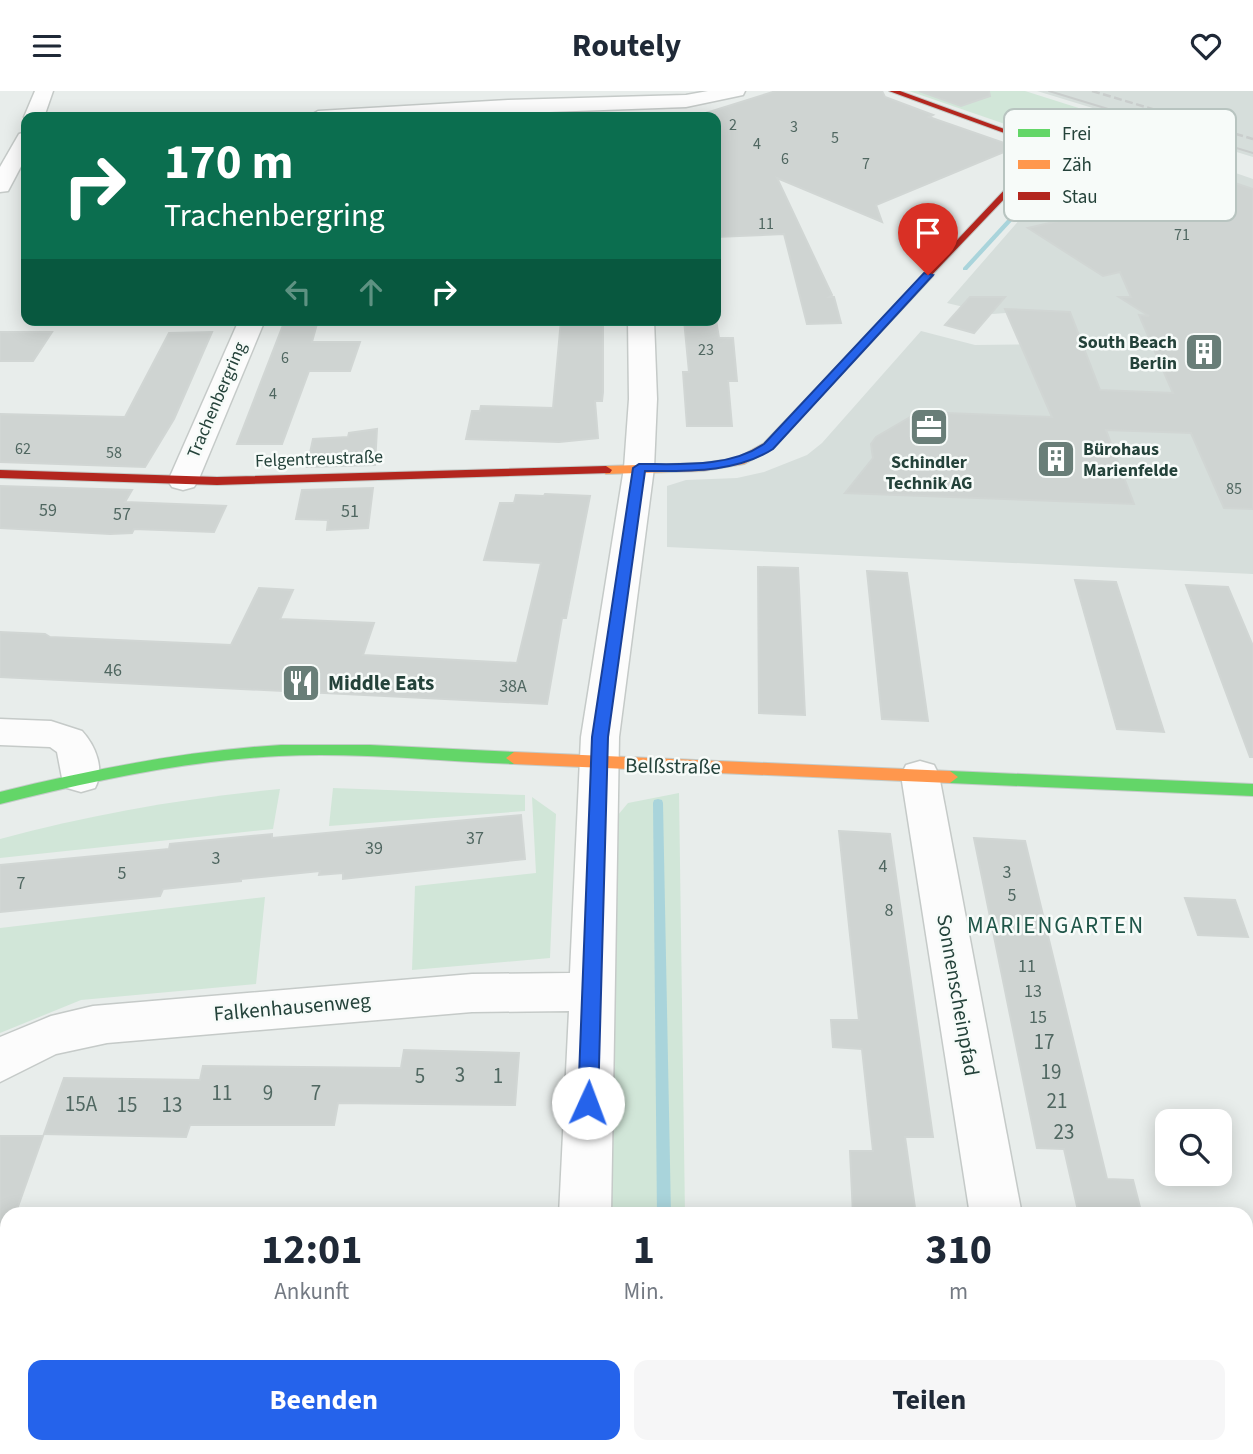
<!DOCTYPE html>
<html lang="de">
<head>
<meta charset="utf-8">
<style>
  :root { --surface:#fff; --page:#f6f6f7; --text:#1f2937; --muted:#747a83; --accent:#2563eb }
  body { margin:0; font-family:"Source Sans 3",sans-serif; background:var(--page); color:var(--text); height:100vh; display:flex; flex-direction:column; font-size:26px; white-space:nowrap }
  * { box-sizing:border-box; margin:0 }
  p { font-size:23px; color:var(--muted) }
  .icon { flex:none; width:38px; height:38px; fill:none; stroke:currentColor; stroke-width:2; stroke-linecap:round; stroke-linejoin:round }
  .map { position:relative; flex:1; overflow:hidden }
  .drawer { position:absolute; left:0px; top:1116px; width:1253px; height:247px; display:flex; flex-direction:column; background:var(--surface); border-radius:21px 21px 0 0; box-shadow:0 4px 18px #0003 }
  .drawer>* { flex:none }
  .guide { position:absolute; left:21px; top:21px; width:700px; height:214px; border-radius:14px; box-shadow:0 4px 18px #0003; background:#0b6e4f; color:#fff; overflow:hidden }
  .controls { position:absolute; left:1155px; top:1018px; display:grid; gap:14px }
  .controls a { display:grid; place-items:center; width:77px; height:77px; border-radius:14px; background:var(--surface); box-shadow:0 4px 18px #0003; font-size:35px }
  .pin { position:absolute; display:grid; place-items:center; width:60px; height:60px; color:#fff; margin:-72px -30px; border-radius:50% 50% 50% 0; rotate:-45deg; box-shadow:0 0 7px #0007 }
  .pin .icon { rotate:45deg }
  .me { position:absolute; width:77px; margin:-38px; rotate:2deg; stroke-linejoin:round; filter:drop-shadow(0 0 5px #0008) }
  .turn { display:flex; align-items:center; gap:24px; height:147px; padding:0 28px; font-size:32px }
  .turn .icon { width:91px; height:91px; stroke-width:2.5 }
  .turn b { display:block; font-size:49px; line-height:60px }
  .lanes { display:flex; align-items:center; height:66px; padding:0 28px; background:#0003; justify-content:center; gap:35px; direction:ltr }
  .lanes .off { opacity:.35 }
  .eta { display:flex; justify-content:space-evenly; align-items:center; height:119px; text-align:center }
  .eta b { font-size:42px; font-weight:700; line-height:49px }
  .primary-button { display:flex; gap:14px; margin-top:auto; padding:14px 28px }
  .primary-button a { flex:1; height:80px; border-radius:14px; background:var(--accent); color:#fff; font-size:28px; font-weight:700; line-height:80px; text-align:center }
  .primary-button a+a { background:var(--page); color:var(--text) }
  header { display:flex; justify-content:space-between; align-items:center; height:91px; padding:0 28px; background:var(--surface); font-size:32px; font-weight:700 }
  .map>svg:first-child { display:block }
  .built { fill:#d6dedb }
  .green { fill:#d1e6d8 }
  .lines { fill:none; stroke-linecap:round; stroke-linejoin:round }
  .stream { fill:#a9d4db; fill-rule:evenodd }
  .building { fill:#cfd4d2; stroke:#d1d6d4; stroke-width:2 }
  .street-casing { stroke:#c5cac8; stroke-width:3 }
  .fast-casing { stroke:#c3cbc8; stroke-width:2 }
  .slow-casing { stroke:#c3cbc8; stroke-width:2 }
  .jam-casing { stroke:#c3cbc8; stroke-width:2 }
  .street { fill:#fcfcfc; fill-rule:evenodd }
  .fast { fill:#63d668; fill-rule:evenodd }
  .slow { fill:#ff974d; fill-rule:evenodd }
  .jam { fill:#b3261e; fill-rule:evenodd }
  .tram { stroke:#c9cdcc; stroke-width:2 }
  .rail { stroke:#c9cdcc; stroke-width:2.5; stroke-dasharray:8 3.5; stroke-linecap:butt }
  .route { fill:#2563eb; stroke:#184099; stroke-width:2 }
  .labels { text-anchor:middle; dominant-baseline:central; stroke-width:5; stroke-linejoin:round; paint-order:stroke }
  .far-number-label { font-size:16px; fill:#506761 }
  .far-poi-label { font-size:18px; font-weight:bold; fill:#24423a; stroke:#f7fbf9; text-anchor:end }
  .far-street-label { font-size:18px; fill:#24423a; stroke:#f7fbf9 }
  .number-label { font-size:18px; fill:#506761 }
  .poi-label { font-size:21px; font-weight:bold; fill:#24423a; stroke:#f7fbf9; text-anchor:start }
  .street-label { font-size:21px; fill:#24423a; stroke:#f7fbf9 }
  .near-number-label { font-size:21px; fill:#506761 }
  .neighbourhood-label { font-size:23px; letter-spacing:2px; fill:#1f5548; stroke:#f7fbf9 }
  .key { fill:#f7fbf9; stroke:#b8c4c0; stroke-width:2 }
  .key-label { font-size:19px; fill:#24423a }
</style>
</head>
<body>
<header><svg class="icon" aria-label="menu" viewBox="0 0 24 24"><path d="M4 6h16M4 12h16M4 18h16"/></svg>Routely<svg class="icon" aria-label="heart" viewBox="0 0 24 24"><path d="M12 20l-8-8c-3-5 5-10 8-4 3-6 11-1 8 4z"/></svg></header>
<div class="map">
<svg width="1253" height="1363" viewBox="0 0 1253 1363">
  <rect width="100%" height="100%" fill="#e8edeb"/>
  <g class="built">
    <polygon points="1037,0 1253,0 1253,66"/>
    <polygon points="1079,28 1253,88 1253,483 667,456 667,395 686,389 737,387 764,381 807,364 822,352 921,240 975,254 1045,253 1030,220 993,223 947,212 1081,58 1054,50"/>
  </g>
  <g class="green">
    <polygon points="909,0 1025,0 1085,19 1054,50"/>
    <polygon points="333,697 525,704 525,720 329,735"/>
    <path d="M280 698 273 738 0 767V748C92 723 185 707 280 698Z"/>
    <polygon points="679,702 685,1123 612,1124 618,724 628,712"/>
    <polygon points="532,706 556,723 550,867 412,879 415,795 536,782"/>
    <polygon points="265,806 256,893 81,909 0,942 0,837"/>
    <polygon points="609,1356 690,1356 690,1363 608,1363"/>
  </g>
  <g class="lines">
    <g class="stream">
      <polygon points="1062,69 1067,70 967,179 963,179 963,177"/>
      <polygon points="658,708 662,709 663,712 671,1124 657,1124 653,712 654,709"/>
      <rect x="659" y="1356" width="16" height="7"/>
    </g>
  </g>
  <g class="building">
    <polygon points="776,0 882,0 885,6 933,24 929,26 1016,56 876,114 882,131 777,87 832,204 829,206 834,206 841,232 807,233 784,143 716,146 716,26 693,26"/>
    <polygon points="919,0 989,0 990,5 961,15"/>
    <polygon points="1196,79 1253,98 1253,418 1224,417 1191,342 1106,339 1134,413 845,402 873,367 871,353 876,346 919,321 1052,326 1005,218 1070,221 1100,299 1173,302 1139,224 1149,225 1119,206 1131,206 1120,181 1103,185 1028,137 1119,116"/>
    <polygon points="970,206 1005,206 974,242 945,234"/>
    <polygon points="285,229 318,229 312,251 360,251 350,280 309,280 282,353 237,353"/>
    <polygon points="561,229 603,229 603,301 602,310 595,310 598,347 559,351 466,348 472,320 480,320 481,315 553,317"/>
    <polygon points="684,229 716,229 719,247 733,247 737,290 728,290 732,335 687,335 683,281 689,281"/>
    <polygon points="0,241 52,241 33,270 0,270"/>
    <polygon points="212,241 174,328 145,376 0,371 0,323 125,326 169,242"/>
    <polygon points="377,338 375,374 307,376 313,348 348,346 349,342"/>
    <polygon points="0,395 132,399 125,411 226,415 214,441 134,438 132,442 110,443 0,437"/>
    <polygon points="373,397 368,437 327,439 328,429 296,428 302,399"/>
    <polygon points="545,403 590,405 566,527 562,527 547,613 0,586 0,541 45,543 50,546 231,554 259,497 293,499 280,528 374,532 363,564 517,572 541,472 484,469 500,412 514,412 516,404 544,405"/>
    <polygon points="758,476 798,477 805,624 759,622"/>
    <polygon points="867,480 907,482 928,630 882,628"/>
    <polygon points="1075,489 1116,491 1164,641 1117,638"/>
    <polygon points="1186,494 1228,496 1253,555 1253,666 1250,666"/>
    <polygon points="521,724 525,768 343,788 343,782 319,784 320,780 241,788 241,790 163,798 160,805 0,821 0,774 169,758 170,753 272,743 272,747"/>
    <polygon points="839,740 890,743 933,1046 905,1046 916,1124 853,1124 850,1060 873,1060 862,958 833,956 831,929 859,929"/>
    <polygon points="974,747 1025,750 1107,1088 1133,1089 1142,1124 1079,1124 1064,1058 1037,1057"/>
    <polygon points="1185,807 1235,809 1248,846 1198,844"/>
    <polygon points="404,959 519,962 515,1014 338,1012 334,1034 190,1034 186,1046 44,1043 64,987 200,989 203,975 401,977"/>
    <polygon points="0,1045 43,1045 15,1124 7,1124 4,1155 0,1154"/>
  </g>
  <g class="lines">
    <g class="street-casing">
      <g id="street">
        <polygon points="35,0 53,0 44,26 26,26 26,29 24,26"/>
        <polygon points="708,0 745,0 743,4 686,16 414,26 308,26 318,20 508,9 686,4"/>
        <polygon points="26,41 26,66 8,100 0,101 0,76 19,43"/>
        <polygon points="239,229 265,229 198,390 194,396 183,399 172,396 168,390"/>
        <polygon points="628,229 654,229 657,308 654,377 619,646 611,1124 559,1124 569,920 472,921 107,952 56,963 0,991 0,946 51,925 93,915 472,883 570,882 581,646 624,377 629,308"/>
        <path d="M0 628 51 630 82 640C96 655 105 679 95 697L81 701 67 697 62 687 57 661 50 656 0 654Z"/>
        <polygon points="920,670 934,674 939,684 1022,1124 970,1124 901,684 906,674"/>
        <rect x="549" y="1356" width="58" height="7"/>
        <polygon points="1007,1356 1065,1356 1066,1363 1008,1363"/>
      </g>
    </g>
    <g class="fast-casing">
      <g id="fast">
        <path d="M281 654H370L514 661 522 667 514 673C436 670 357 661 279 665 184 670 92 690 0 713V701C93 678 185 660 281 654Z"/>
        <polygon points="950,680 1253,693 1253,705 950,692 942,686"/>
      </g>
    </g>
    <g class="slow-casing">
      <g id="slow">
        <polygon points="925,183 933,185 772,358 744,373 703,380 606,383 600,379 606,375 703,372 737,367 764,352"/>
        <polygon points="514,661 950,680 958,686 950,692 514,673 506,667"/>
      </g>
    </g>
    <g class="jam-casing">
      <g id="jam">
        <polygon points="889,0 900,0 1048,54 1048,62 928,188 923,185 925,183 1041,60 1040,55"/>
        <polygon points="606,375 612,379 610,382 217,394 0,387 0,379 217,386"/>
      </g>
    </g>
    <use href="#street" class="street"/>
    <use href="#fast" class="fast"/>
    <use href="#slow" class="slow"/>
    <use href="#jam" class="jam"/>
    <polyline class="tram" points="1049,0 1253,62"/>
    <polyline class="rail" points="1092,0 1253,48"/>
  </g>
  <path class="route" d="M924 182 933 184 773 358C736 382 687 380 645 380L608 646 598 1012 595 1019 588 1021 581 1019 578 1012 592 646 633 377 639 373C681 373 728 377 764 353Z"/>
  <defs>
    <g id="building-square" transform="scale(2.0125)"><rect x="-9" y="-9" width="18" height="18" rx="4" fill="#697e78" stroke="#f7fbf9"/><path d="M-4-6H4V6H1V3H-1V6H-4ZM-2.5-4.3h1.7v1.8h-1.7ZM.8-4.3h1.7v1.8H.8ZM-2.5-1h1.7V.8h-1.7ZM.8-1h1.7V.8H.8Z" fill="#fff"/></g>
    <g id="office-square" transform="scale(2.0125)"><rect x="-9" y="-9" width="18" height="18" rx="4" fill="#697e78" stroke="#f7fbf9"/><path d="M-6-3h4V-5.5h4V-3h4V5H-6ZM-1-4.5V-3h2v-1.5ZM-6 0V1H6V0Z" fill="#fff"/></g>
    <g id="restaurant-square" transform="scale(2.0125)"><rect x="-9" y="-9" width="18" height="18" rx="4" fill="#697e78" stroke="#f7fbf9"/><path d="M-5-6h1v4h1v-4h1v4h1v-4h1v5L-1.5 .5V6h-2V.5L-5-1ZM5-6V6H3V1.5H1.5Q1.5-4 5-6Z" fill="#fff"/></g>
  </defs>
  <g fill-rule="evenodd">
    <use href="#building-square" x="1204" y="261"/>
    <use href="#office-square" x="929" y="336"/>
    <use href="#building-square" x="1056" y="368"/>
    <use href="#restaurant-square" x="301" y="592"/>
  </g>
  <g class="labels">
    <g class="far-number-label">
      <text x="733" y="34">2</text>
      <text x="794" y="36">3</text>
      <text x="835" y="47">5</text>
      <text x="757" y="53">4</text>
      <text x="785" y="68">6</text>
      <text x="866" y="73">7</text>
      <text x="766" y="133">11</text>
      <text x="1182" y="144">71</text>
      <text x="706" y="259">23</text>
      <text x="285" y="267">6</text>
      <text x="273" y="303">4</text>
      <text x="23" y="358">62</text>
      <text x="114" y="362">58</text>
      <text x="1234" y="398">85</text>
    </g>
    <g class="far-poi-label">
      <text x="1177" y="251">South Beach<tspan x="1177" dy="21">Berlin</tspan></text>
      <text x="1083" y="358" text-anchor="start">Bürohaus<tspan x="1083" dy="21">Marienfelde</tspan></text>
      <text x="929" y="371" text-anchor="middle">Schindler<tspan x="929" dy="21">Technik AG</tspan></text>
    </g>
    <g class="far-street-label">
      <text transform="translate(217 309) rotate(-67)">Trachenbergring</text>
      <text transform="translate(319 368) rotate(-2)">Felgentreustraße</text>
    </g>
    <g class="number-label">
      <text x="48" y="419">59</text>
      <text x="350" y="420">51</text>
      <text x="122" y="423">57</text>
      <text x="113" y="579">46</text>
      <text x="513" y="595">38A</text>
      <text x="475" y="747">37</text>
      <text x="374" y="757">39</text>
      <text x="216" y="767">3</text>
      <text x="883" y="775">4</text>
      <text x="1007" y="781">3</text>
      <text x="122" y="782">5</text>
      <text x="21" y="792">7</text>
      <text x="1012" y="804">5</text>
      <text x="889" y="819">8</text>
      <text x="1027" y="875">11</text>
      <text x="1033" y="900">13</text>
      <text x="1038" y="926">15</text>
    </g>
    <g class="poi-label">
      <text x="328" y="592">Middle Eats</text>
    </g>
    <g class="street-label">
      <text transform="translate(673 675) rotate(1)">Belßstraße</text>
      <text transform="translate(958 904) rotate(80)">Sonnenscheinpfad</text>
      <text transform="translate(292 916) rotate(-5)">Falkenhausenweg</text>
    </g>
    <g class="near-number-label">
      <text x="1044" y="951">17</text>
      <text x="1051" y="981">19</text>
      <text x="460" y="984">3</text>
      <text x="420" y="985">5</text>
      <text x="498" y="985">1</text>
      <text x="222" y="1002">11</text>
      <text x="268" y="1002">9</text>
      <text x="316" y="1002">7</text>
      <text x="1057" y="1010">21</text>
      <text x="81" y="1013">15A</text>
      <text x="127" y="1014">15</text>
      <text x="172" y="1014">13</text>
      <text x="1064" y="1041">23</text>
    </g>
    <g class="neighbourhood-label">
      <text x="1056" y="834">MARIENGARTEN</text>
    </g>
  </g>
  <rect x="1004" y="18" width="232" height="112" rx="10" class="key"/>
  <rect x="1018" y="38" width="32" height="8" fill="#63d668"/>
  <rect x="1018" y="69" width="32" height="9" fill="#ff974d"/>
  <rect x="1018" y="101" width="32" height="8" fill="#b3261e"/>
  <g class="key-label">
    <text x="1062" y="49">Frei</text>
    <text x="1062" y="80">Zäh</text>
    <text x="1062" y="112">Stau</text>
  </g>
</svg>
<div class="controls">
<a><svg class="icon" aria-label="search" viewBox="0 0 24 24"><circle cx="10" cy="10" r="6"/><path d="M15 15l6 6"/></svg></a>
</div>
<div class="pin" style="left:928px;top:184px;background:#d93025"><svg class="icon" aria-label="arrive" viewBox="0 0 24 24"><path d="M6 21V4h12l-3 4 3 4H6"/></svg></div>
<svg class="me" style="left:588px;top:1012px" viewBox="-20 -20 40 40"><circle r="19" fill="#fff"/><path d="M0-13L10 11 0 6-10 11z" fill="#2563eb"/></svg>
<div class="guide">
<div class="turn"><svg class="icon" aria-label="right" viewBox="0 0 24 24"><path d="M7 20v-9h11M14 6l5 5-5 5"/></svg><div><b>170 m</b>Trachenbergring</div></div>
<div class="lanes"><svg class="icon off" aria-label="left" viewBox="0 0 24 24"><path d="M17 20v-9H6M10 6l-5 5 5 5"/></svg><svg class="icon off" aria-label="ahead" viewBox="0 0 24 24"><path d="M12 20V5M6 11l6-6 6 6"/></svg><svg class="icon" aria-label="right" viewBox="0 0 24 24"><path d="M7 20v-9h11M14 6l5 5-5 5"/></svg></div>
</div>
<section class="drawer">
<div class="eta">
<div><b>12:01</b><p>Ankunft</p></div>
<div><b>1</b><p>Min.</p></div>
<div><b>310</b><p>m</p></div>
</div>
<div class="primary-button"><a>Beenden</a><a>Teilen</a></div>
</section>
</div>
</body>
</html>
